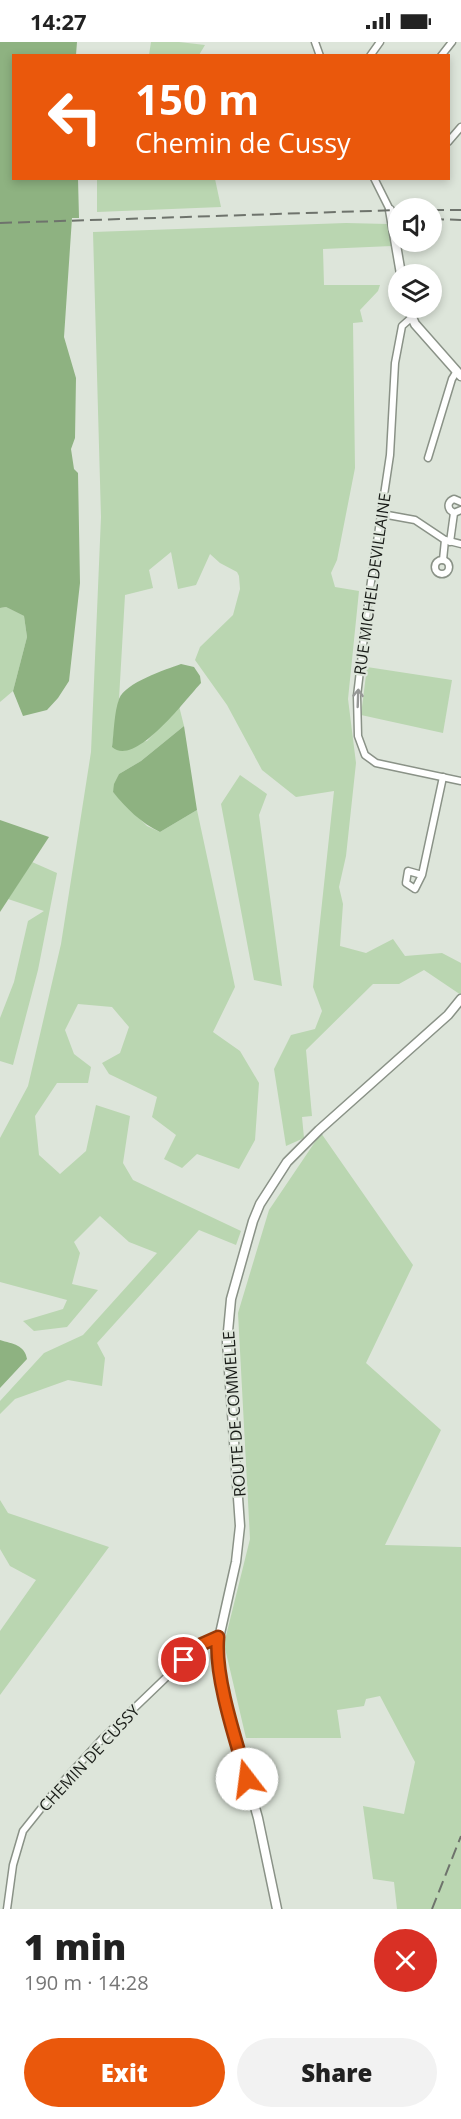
<!DOCTYPE html>
<html lang="en">
<head>
<meta charset="utf-8">
<style>
  :root { --surface:#fff; --page:#f2f2f2; --text:#222; --muted:#767676; --accent:#ea580c }
  body { margin:0; font-family:"Open Sans",sans-serif; background:var(--page); color:var(--text); height:100vh; display:flex; flex-direction:column; font-size:22px; white-space:nowrap }
  * { box-sizing:border-box; margin:0 }
  p { font-size:20px; color:var(--muted) }
  .icon { flex:none; width:33px; height:33px; fill:none; stroke:currentColor; stroke-width:2; stroke-linecap:round; stroke-linejoin:round }
  .map { position:relative; height:1867px; overflow:hidden }
  .sheet { display:flex; flex-direction:column; background:var(--surface); flex:1 }
  .sheet>* { flex:none }
  .top-card { position:absolute; left:12px; top:12px; width:438px; height:126px; border-radius:0px; box-shadow:0 3px 9px #0003; background:#ea580c; color:#fff; overflow:hidden }
  .controls { position:absolute; left:388px; top:156px; display:grid; gap:12px }
  .controls a { display:grid; place-items:center; width:54px; height:54px; border-radius:50%; background:var(--surface); box-shadow:0 3px 9px #0003; font-size:30px }
  .pin { position:absolute; display:grid; place-items:center; width:51px; height:51px; color:#fff; margin:-26px; border:3px solid #fff; border-radius:50%; box-shadow:0 2px 6px #0007 }
  .me { position:absolute; width:66px; margin:-33px; rotate:345deg; stroke-linejoin:round; filter:drop-shadow(0 0 4px #0008) }
  .turn { display:flex; align-items:center; gap:21px; height:126px; padding:0 24px; font-size:27px }
  .turn .icon { width:78px; height:78px; stroke-width:2.5 }
  .turn b { display:block; font-size:42px; line-height:51px }
  .round { display:grid; place-items:center; flex:none; width:63px; height:63px; border-radius:32px; background:var(--page) }
  .headline { display:flex; align-items:center; justify-content:space-between; height:102px; padding:0 24px }
  h1 { font-size:36px; font-weight:800; line-height:45px }
  .cta { display:flex; gap:12px; margin-top:auto; padding:12px 24px }
  .cta a { flex:1; height:69px; border-radius:36px; background:var(--accent); color:#fff; font-size:24px; font-weight:800; line-height:69px; text-align:center }
  .cta a+a { background:var(--page); color:var(--text) }
  .status { display:flex; justify-content:space-between; align-items:center; height:42px; padding:0 30px; background:var(--surface); direction:ltr }
  .status svg { height:16px; fill:currentColor }
  .map>svg:first-child { display:block }
  .green { fill:#bad6b1 }
  .water { fill:#8eb281 }
  .lines { fill:none; stroke-linecap:round; stroke-linejoin:round }
  .street-casing { stroke:#8a9287; stroke-width:9 }
  .secondary-casing { stroke:#8a9287; stroke-width:11 }
  .street { stroke:#fff; stroke-width:6 }
  .secondary { stroke:#fff; stroke-width:8 }
  .rail { stroke:#6e736c; stroke-width:2; stroke-dasharray:12 6; stroke-linecap:butt }
  .oneway { stroke:#979897 }
  .route-casing { stroke:#983908; stroke-width:15 }
  .route { stroke:#ea580c; stroke-width:10 }
  .labels { text-anchor:middle; dominant-baseline:central; stroke-width:4.5; stroke-linejoin:round; paint-order:stroke }
  .street-label { font-size:16px; fill:#181b17; stroke:#dde5da }
</style>
</head>
<body>
<div class="status"><b>14:27</b><svg viewBox="0 0 49 12"><path d="M0 12V9h3v3zM5 12V6h3v6zM10 12V3h3v9zM15 12V0h3v12zM26 1h20v11H26zM47 4h2v5h-2z"/></svg></div>
<div class="map">
<svg width="461" height="1867" viewBox="0 0 461 1867">
  <rect width="100%" height="100%" fill="#dde5da"/>
  <g class="green">
    <polygon points="151,0 179,0 205,3 199,13 149,13"/>
    <polygon points="97,137 215,137 221,165 97,170"/>
    <polygon points="346,181 388,182 392,204 323,207 324,243 380,243 378,249 360,268 363,280 353,281 355,426 337,518 331,531 335,545 359,549 348,657 356,721 346,814 339,845 343,862 340,904 366,911 393,897 405,914 442,911 461,921 461,953 424,928 399,942 373,942 306,1008 312,1074 302,1075 304,1096 286,1104 274,1027 291,993 315,987 322,969 313,945 334,749 296,755 262,728 227,663 195,618 200,605 233,573 240,547 239,534 237,530 220,521 210,512 196,543 178,547 171,510 149,528 153,546 125,553 119,657 112,704 147,699 179,664 184,684 141,719 119,732 113,750 147,784 160,790 197,768 235,945 213,990 240,1009 259,1041 255,1098 239,1127 197,1112 182,1126 164,1117 176,1093 152,1075 157,1055 109,1032 102,1021 120,1011 129,985 112,965 78,962 65,988 74,1012 91,1025 88,1041 57,1041 35,1074 39,1113 60,1132 86,1109 96,1063 130,1074 123,1121 133,1138 241,1189 236,1203 199,1188 97,1301 105,1316 102,1344 68,1338 15,1357 0,1372 0,1359 44,1311 83,1293 157,1211 129,1200 100,1174 74,1200 80,1211 72,1242 98,1248 67,1285 34,1289 23,1279 63,1267 67,1258 0,1240 0,1096 28,1044 61,902 91,710 101,475 93,190"/>
    <polygon points="6,565 24,574 27,595 13,649 0,660 0,566"/>
    <polygon points="367,625 452,638 443,691 361,673"/>
    <polygon points="240,733 267,752 259,773 282,944 254,938 221,762"/>
    <polygon points="32,820 57,831 38,928 13,1023 0,1019 0,976 14,940 28,879 44,869 8,857"/>
    <polygon points="321,1091 413,1223 366,1321 441,1388 385,1503 461,1505 461,1867 397,1867 394,1840 373,1837 363,1764 404,1772 415,1720 380,1654 366,1657 364,1664 337,1668 341,1696 246,1696 224,1602 250,1497 238,1271 269,1168"/>
    <polygon points="0,1458 8,1471 109,1505 0,1653 0,1589 36,1538 10,1524 0,1507"/>
  </g>
  <g class="water">
    <polygon points="0,0 77,0 76,13 14,14 14,136 78,137 79,176 72,176 64,295 76,336 75,396 71,407 74,427 78,431 80,541 69,639 58,656 47,668 23,674 13,649 27,595 24,574 6,565 0,566"/>
    <path d="M181 622 194 625 200 634 201 641C185 658 135 726 112 705 114 690 114 671 119 657 126 640 165 628 181 622Z"/>
    <path d="M184 684 197 768 160 790C141 781 126 766 113 750L114 742 119 732 141 719Z"/>
    <polygon points="0,778 49,795 0,870"/>
    <path d="M0 1298C13 1302 25 1303 27 1317L0 1346Z"/>
  </g>
  <g class="lines">
    <g class="street-casing">
      <g id="street">
        <polyline points="315,0 320,14"/>
        <polyline points="370,14 380,0"/>
        <polyline points="441,14 452,0"/>
        <polyline points="448,100 461,85"/>
        <polyline points="374,136 390,168"/>
        <polyline points="411,276 402,284 395,321 390,413 369,553 357,654 358,694 365,713 376,721 461,739"/>
        <polyline points="428,416 452,337 457,329"/>
        <path d="M461 460 454 457C449 459 447 463 450 468L454 471 461 468"/>
        <polyline points="382,472 415,478 445,498 461,502"/>
        <polyline points="450,500 454,471"/>
        <polyline points="443,518 445,498"/>
        <circle cx="442" cy="525" r="7"/>
        <polyline points="422,833 415,847 406,841 408,829 422,833 443,735"/>
        <polyline points="7,1867 13,1823 23,1789 59,1744 102,1697 200,1603 218,1595"/>
      </g>
    </g>
    <g class="secondary-casing">
      <g id="secondary">
        <polyline points="390,168 401,232"/>
        <polyline points="408,266 415,282 461,334"/>
        <polyline points="277,1867 258,1776 236,1698 221,1637 217,1605 236,1520 240,1484 227,1300 231,1257 253,1179 260,1162 287,1120 319,1088 448,973 461,957"/>
      </g>
    </g>
    <use href="#street" class="street"/>
    <use href="#secondary" class="secondary"/>
    <g class="rail">
      <polyline points="432,168 461,168"/>
      <polyline points="432,177 461,178"/>
      <polyline points="0,181 399,168"/>
      <polyline points="432,1867 461,1794"/>
    </g>
  </g>
  <defs><path id="oneway-shaft" d="M-6 0H5M1.5-3L5.5 0L1.5 3" fill="none" stroke-width="1.6" stroke-linecap="round" stroke-linejoin="round" transform="scale(1.5)"/></defs>
  <use class="oneway" href="#oneway-shaft" transform="translate(358 656) rotate(-88)"/>
  <g class="lines">
    <g class="route-casing">
      <path id="route" d="M184 1618 200 1603 218 1595C214 1634 236 1699 247 1737"/>
    </g>
    <use href="#route" class="route"/>
  </g>
  <g class="labels">
    <g class="street-label">
      <text transform="translate(372 542) rotate(-82)">RUE MICHEL DEVILLAINE</text>
      <text transform="translate(234 1372) rotate(-94)">ROUTE DE COMMELLE</text>
      <text transform="translate(89 1716) rotate(-47)">CHEMIN DE CUSSY</text>
    </g>
  </g>
</svg>
<div class="controls">
<a><svg class="icon" aria-label="sound" viewBox="0 0 24 24"><path d="M4 9h4l5-4v14l-5-4H4zM17 9q2 3 0 6"/></svg></a>
<a><svg class="icon" aria-label="layers" viewBox="0 0 24 24"><path d="M12 4l9 5-9 5-9-5zM3 14l9 5 9-5"/></svg></a>
</div>
<div class="pin" style="left:184px;top:1618px;background:#d93025"><svg class="icon" aria-label="arrive" viewBox="0 0 24 24"><path d="M6 21V4h12l-3 4 3 4H6"/></svg></div>
<svg class="me" style="left:247px;top:1737px" viewBox="-20 -20 40 40"><circle r="19" fill="#fff"/><path d="M0-13L10 11 0 6-10 11z" fill="#ea580c"/></svg>
<div class="top-card">
<div class="turn"><svg class="icon" aria-label="left" viewBox="0 0 24 24"><path d="M17 20v-9H6M10 6l-5 5 5 5"/></svg><div><b>150 m</b>Chemin de Cussy</div></div>
</div>
</div>
<section class="sheet">
<div class="headline"><div><h1>1 min</h1><p>190 m · 14:28</p></div><a class="round" style="background:#d93025;color:#fff"><svg class="icon" aria-label="close" viewBox="0 0 24 24"><path d="M6 6l12 12M18 6L6 18"/></svg></a></div>
<div class="cta"><a>Exit</a><a>Share</a></div>
</section>
</body>
</html>
